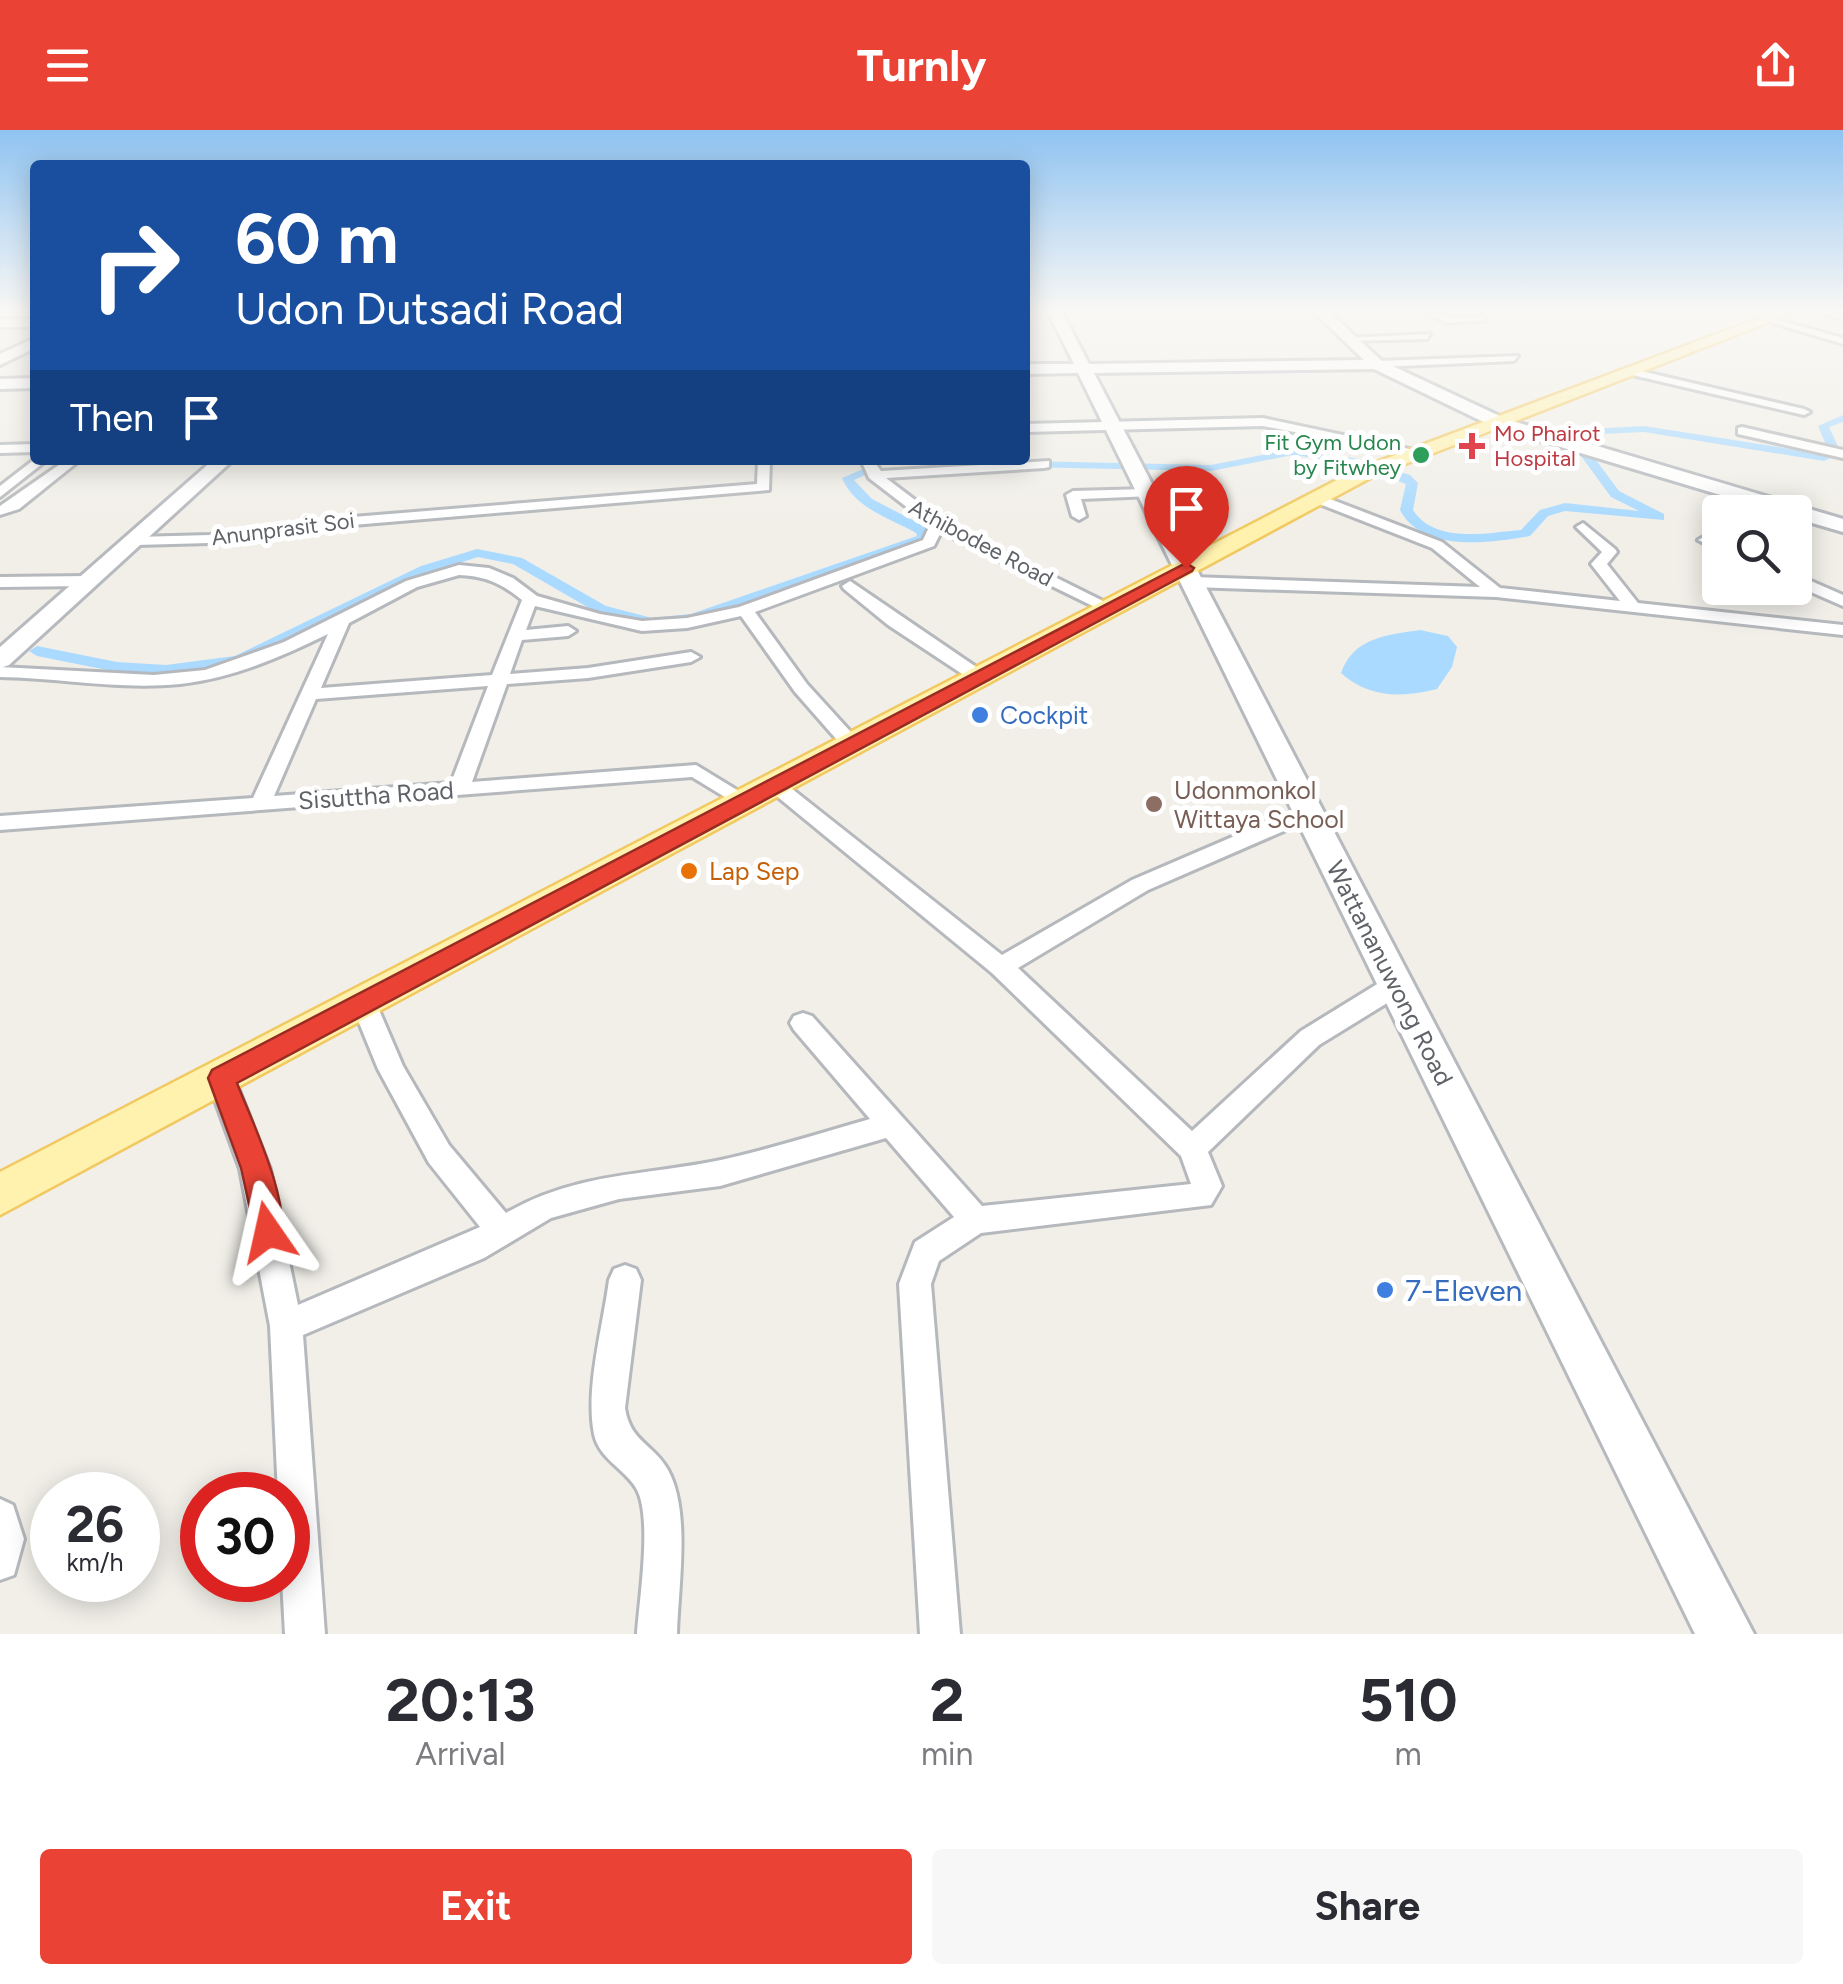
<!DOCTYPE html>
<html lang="en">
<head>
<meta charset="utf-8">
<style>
  :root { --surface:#fff; --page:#f7f7f7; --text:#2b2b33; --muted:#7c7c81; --accent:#ea4335 }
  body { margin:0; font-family:Figtree,sans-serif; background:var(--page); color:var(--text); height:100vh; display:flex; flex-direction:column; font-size:38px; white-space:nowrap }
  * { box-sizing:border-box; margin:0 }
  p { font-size:32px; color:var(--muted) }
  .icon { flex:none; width:55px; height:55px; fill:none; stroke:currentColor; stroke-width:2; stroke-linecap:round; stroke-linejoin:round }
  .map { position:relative; height:1504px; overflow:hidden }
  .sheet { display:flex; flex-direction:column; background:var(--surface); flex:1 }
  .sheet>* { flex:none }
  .top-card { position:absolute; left:30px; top:30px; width:1000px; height:305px; border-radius:10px; box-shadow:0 5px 25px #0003; background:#1a4fa0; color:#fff; overflow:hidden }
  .buttons { position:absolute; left:1702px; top:365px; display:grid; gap:20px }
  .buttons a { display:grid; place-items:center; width:110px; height:110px; border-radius:10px; background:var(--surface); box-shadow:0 5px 25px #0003; font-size:50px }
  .speed { position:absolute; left:30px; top:1342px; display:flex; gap:20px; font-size:50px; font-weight:700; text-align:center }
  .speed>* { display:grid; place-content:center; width:130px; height:130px; border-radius:50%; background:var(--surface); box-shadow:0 5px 25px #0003; line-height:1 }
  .speed small { font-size:25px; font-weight:400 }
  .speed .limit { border:15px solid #d22; background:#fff; color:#111 }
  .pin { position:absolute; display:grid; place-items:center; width:85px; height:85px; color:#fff; margin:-102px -42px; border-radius:50% 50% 50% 0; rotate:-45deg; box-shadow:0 0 10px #0007 }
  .pin .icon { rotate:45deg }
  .me { position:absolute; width:110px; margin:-55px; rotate:349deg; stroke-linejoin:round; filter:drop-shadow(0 0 8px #0008) }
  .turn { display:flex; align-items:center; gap:35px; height:210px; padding:0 40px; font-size:45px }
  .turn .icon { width:130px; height:130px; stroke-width:2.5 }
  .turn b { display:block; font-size:70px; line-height:85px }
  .then { display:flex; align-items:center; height:95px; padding:0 40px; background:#0003; gap:20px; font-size:38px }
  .eta { display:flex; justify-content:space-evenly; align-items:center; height:170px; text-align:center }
  .eta b { font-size:60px; font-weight:700; line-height:70px }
  .action { display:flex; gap:20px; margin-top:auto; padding:20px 40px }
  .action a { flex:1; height:115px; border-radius:10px; background:var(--accent); color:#fff; font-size:40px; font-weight:700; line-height:115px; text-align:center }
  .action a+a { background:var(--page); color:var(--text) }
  header { display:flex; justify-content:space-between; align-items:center; height:130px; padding:0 40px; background:var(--accent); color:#fff; font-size:45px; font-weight:700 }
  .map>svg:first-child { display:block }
  .water { fill:#aadaff }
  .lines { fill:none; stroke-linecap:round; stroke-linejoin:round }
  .canal { fill:#aadaff; fill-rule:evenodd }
  .street-casing { stroke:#b5b8bc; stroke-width:6 }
  .secondary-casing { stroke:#b6babf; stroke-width:6 }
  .primary-casing { stroke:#f2c960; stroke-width:5 }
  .street { fill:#fff; fill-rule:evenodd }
  .secondary { fill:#fff; fill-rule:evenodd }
  .primary { fill:#fff2af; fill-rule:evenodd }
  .route { fill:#ea4335; stroke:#982c22; stroke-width:2.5 }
  .health-dot { fill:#e0444e; stroke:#fff; stroke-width:4 }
  .leisure-dot { fill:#2e9e5b; stroke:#fff; stroke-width:4 }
  .shop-dot { fill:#3f7fe0; stroke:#fff; stroke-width:4 }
  .education-dot { fill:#8d6e63; stroke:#fff; stroke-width:4 }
  .food-dot { fill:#e8710a; stroke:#fff; stroke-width:4 }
  .labels { text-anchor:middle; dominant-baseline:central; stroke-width:10; stroke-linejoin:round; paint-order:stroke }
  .far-health-label { font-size:22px; fill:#be3a42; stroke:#fff; text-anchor:start }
  .far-leisure-label { font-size:22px; fill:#27864d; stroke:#fff; text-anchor:end }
  .far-street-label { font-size:22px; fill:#5f6368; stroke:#fff }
  .shop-label { font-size:25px; fill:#366cbe; stroke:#fff; text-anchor:start }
  .education-label { font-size:25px; fill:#785e54; stroke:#fff; text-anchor:start }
  .street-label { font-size:25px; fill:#5f6368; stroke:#fff }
  .food-label { font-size:25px; fill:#c56008; stroke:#fff; text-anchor:start }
  .near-shop-label { font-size:30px; fill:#366cbe; stroke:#fff; text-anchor:start }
</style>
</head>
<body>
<header><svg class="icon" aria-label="menu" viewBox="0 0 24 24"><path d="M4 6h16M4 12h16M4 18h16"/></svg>Turnly<svg class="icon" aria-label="share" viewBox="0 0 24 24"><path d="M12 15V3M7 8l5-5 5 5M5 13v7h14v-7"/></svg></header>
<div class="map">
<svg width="1843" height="1504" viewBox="0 0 1843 1504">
  <rect width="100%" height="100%" fill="#f1efe8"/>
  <path class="water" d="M1420 500 1448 506 1457 517 1452 537 1437 559C1401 568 1369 568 1341 543 1354 507 1387 505 1420 500Z"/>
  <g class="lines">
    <g class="canal">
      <path d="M1843 285V292L1829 297 1841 323 1824 331 1644 302 1599 304 1593 326 1619 361 1664 384V390L1565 381 1548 386 1530 406C1489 413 1423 423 1400 380L1406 354 1353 334 1293 325 1211 341 1024 337 1018 334 1024 331 1211 335 1293 319 1359 329 1410 345 1418 353 1413 380C1435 414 1486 403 1521 400L1540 380 1565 373 1639 381 1611 367 1581 326 1591 299 1644 296 1823 324 1829 322 1818 296Z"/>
      <path d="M924 337V341L920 342 865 345 854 350 872 369 926 397 931 405 927 412 699 491 675 495 652 496 596 482 513 434 478 427 431 442 239 535 166 545 117 542 37 526 29 521 37 516 117 532 166 535 235 526 421 436 477 419 522 428 606 476 652 488 691 484 917 406 916 403C890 388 855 379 842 348L863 339Z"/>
    </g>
    <g class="street-casing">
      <g id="street">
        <polygon points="1425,182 1449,187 1482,187 1487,190 1447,193"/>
        <polygon points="1823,182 1843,183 1843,189 1825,184"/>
        <polygon points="1767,187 1843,208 1843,214 1767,191"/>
        <polygon points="1430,204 1427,209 1349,211 1344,208"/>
        <polygon points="1518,226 1514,231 1377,237 1372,234 1377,231"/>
        <polygon points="1632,239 1804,279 1810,282 1804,285 1628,244"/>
        <polygon points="1263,288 1423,322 1417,326 1263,296 1025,302 1025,294"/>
        <polygon points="1742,297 1843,320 1843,328 1738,304 1738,298"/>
        <polygon points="35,314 35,322 0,323 0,315"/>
        <polygon points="35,329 47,330 0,367 0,356"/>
        <polygon points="66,330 80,330 19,379 0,385 0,376"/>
        <polygon points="758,330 770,330 769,360 353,395 210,413 136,415 129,411 136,407 210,405 353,387 757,354"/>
        <path d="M861 330H873L881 341 1049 331V337L1044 338 886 348 944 392 1117 478 1103 481 941 402 934 416 755 482 807 554 859 611 862 615 859 619H845L795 562 741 486 687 498 642 501 535 476 526 500 568 496 576 501 568 506 522 510 510 544 588 538 691 522 700 527 691 532 588 548 507 554 472 652 696 635 750 668 753 672 750 676 743 678 692 647 0 700V686L253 668 328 504C281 527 233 548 180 554 120 560 60 548 0 547V537L154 545 205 540 284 512 406 451 459 435 489 438 513 448 537 466 600 484 642 491 687 488 739 477 923 410 930 395 869 348ZM459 445C485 446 501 453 522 470L492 545 321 558 349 493 417 457ZM488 556 451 653 274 666 316 569Z"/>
        <polygon points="1147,359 1152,360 1152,366 1081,369 1086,386 1079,390 1072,386 1066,365 1073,361"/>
        <polygon points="1317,364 1442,412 1500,458 1620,471 1591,434 1602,422 1576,397 1583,393 1615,419 1617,422 1607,434 1638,473 1843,495 1843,505 1496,467 1192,457 1184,452 1192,447 1480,457 1432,418 1312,371 1312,365"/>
        <polygon points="1705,406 1720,411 1720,421 1698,410"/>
        <polygon points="1795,444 1843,465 1843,476 1795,455"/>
        <polygon points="0,447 89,446 97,451 89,456 0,457"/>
        <polygon points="850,451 985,543 985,551 973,551 888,495 844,459 842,456"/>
        <path d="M775 649 782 651 1002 825 1132 750 1302 677H1316L1319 682 1316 687 1148 760 1018 838 1192 1001 1301 901 1387 848H1405L1408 855 1405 862 1319 915 1208 1022 1222 1056 1211 1075 981 1103 939 1131 931 1154 960 1504H920L899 1154 915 1112 954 1087 886 1008 720 1056 619 1069 551 1088 484 1128 303 1205 325 1504H285L282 1450H288V1365H278L270 1196 240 1039 207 948 211 940 221 937 231 940 270 1039 298 1175 480 1097 429 1033 378 939 351 873 355 866H373L403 936 449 1015 506 1083C577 1042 644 1046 721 1030 771 1019 821 1003 870 989L794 900 790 893 794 886 803 883 812 886 982 1076 1191 1054 1181 1026 992 843 768 659 765 655Z"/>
        <path d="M625 1135 636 1139 641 1150 625 1278C630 1312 654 1314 668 1340 691 1382 678 1458 677 1504H637C639 1470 653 1386 636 1358 624 1338 599 1329 594 1304 585 1259 603 1196 609 1150L614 1139Z"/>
        <polygon points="0,1369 13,1375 24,1409 14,1445 0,1450"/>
      </g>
    </g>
    <g class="secondary-casing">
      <g id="secondary">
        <polygon points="1048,182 1062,182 1089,234 1364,230 1314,182 1329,182 1382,231 1506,289 1843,389 1843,402 1795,388 1795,382 1777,382 1494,297 1374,239 1094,243 1754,1504 1695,1504 1078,243 1025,244 1025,234 1074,234"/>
        <rect x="0" y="189" width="35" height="8"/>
        <polygon points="35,208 35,218 0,235 0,224"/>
        <polygon points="35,248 35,258 0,259 0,249"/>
        <polygon points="213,330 233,330 9,535 0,538 0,517"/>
      </g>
    </g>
    <g class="primary-casing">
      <polygon id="primary" points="1775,182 1795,182 1372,347 0,1085 0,1042 1358,339"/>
    </g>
    <use href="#street" class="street"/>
    <use href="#secondary" class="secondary"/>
    <use href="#primary" class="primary"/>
  </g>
  <linearGradient id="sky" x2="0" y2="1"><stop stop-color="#8fc3f1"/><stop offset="0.46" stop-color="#f9f8f5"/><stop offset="1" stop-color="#f9f8f5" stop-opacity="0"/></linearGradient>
  <rect width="1843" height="393" fill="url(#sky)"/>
  <path class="route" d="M1186 433 1194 438 1192 441 237 953C250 987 294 1078 279 1111L268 1116 257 1111 241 1038 208 948 212 940Z"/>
  <path class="health-dot" d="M1467 301h10v10h10v10h-10v10h-10v-10h-10v-10h10z"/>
  <circle class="leisure-dot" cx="1421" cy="325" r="10"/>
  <g class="shop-dot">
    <circle cx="980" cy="585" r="10"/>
    <circle cx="1385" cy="1160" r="10"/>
  </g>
  <circle class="education-dot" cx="1154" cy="674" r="10"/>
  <circle class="food-dot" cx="689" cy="741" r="10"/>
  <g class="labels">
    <g class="far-health-label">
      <text x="1494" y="303">Mo Phairot<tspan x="1494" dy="25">Hospital</tspan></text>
    </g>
    <g class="far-leisure-label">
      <text x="1401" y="312">Fit Gym Udon<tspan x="1401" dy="25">by Fitwhey</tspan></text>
    </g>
    <g class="far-street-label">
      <text transform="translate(283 399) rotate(-7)">Anunprasit Soi</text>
      <text transform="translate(981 413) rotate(28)">Athibodee Road</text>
    </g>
    <g class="shop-label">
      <text x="1000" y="585">Cockpit</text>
    </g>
    <g class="education-label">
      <text x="1174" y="660">Udonmonkol<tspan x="1174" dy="29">Wittaya School</tspan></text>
    </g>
    <g class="street-label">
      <text transform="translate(376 665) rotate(-4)">Sisuttha Road</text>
      <text transform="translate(1390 843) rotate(63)">Wattananuwong Road</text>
    </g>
    <g class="food-label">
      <text x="709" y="741">Lap Sep</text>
    </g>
    <g class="near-shop-label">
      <text x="1405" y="1160">7-Eleven</text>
    </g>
  </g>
</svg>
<div class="buttons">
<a><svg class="icon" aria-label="search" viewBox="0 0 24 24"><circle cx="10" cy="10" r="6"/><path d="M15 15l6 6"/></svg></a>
</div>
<div class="speed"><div>26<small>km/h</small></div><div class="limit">30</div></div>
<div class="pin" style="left:1186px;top:438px;background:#d93025"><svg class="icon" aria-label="arrive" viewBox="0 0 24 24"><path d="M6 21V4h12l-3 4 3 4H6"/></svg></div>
<svg class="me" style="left:268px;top:1102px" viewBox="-20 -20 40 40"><path d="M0-17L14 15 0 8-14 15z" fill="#ea4335" stroke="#fff" stroke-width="4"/></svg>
<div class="top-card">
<div class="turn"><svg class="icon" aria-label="right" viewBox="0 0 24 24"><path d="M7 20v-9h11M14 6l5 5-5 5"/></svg><div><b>60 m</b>Udon Dutsadi Road</div></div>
<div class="then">Then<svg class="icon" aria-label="arrive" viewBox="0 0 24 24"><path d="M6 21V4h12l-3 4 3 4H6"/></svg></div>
</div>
</div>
<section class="sheet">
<div class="eta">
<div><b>20:13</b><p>Arrival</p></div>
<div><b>2</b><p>min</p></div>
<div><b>510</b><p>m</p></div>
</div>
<div class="action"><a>Exit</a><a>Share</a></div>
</section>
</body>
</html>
